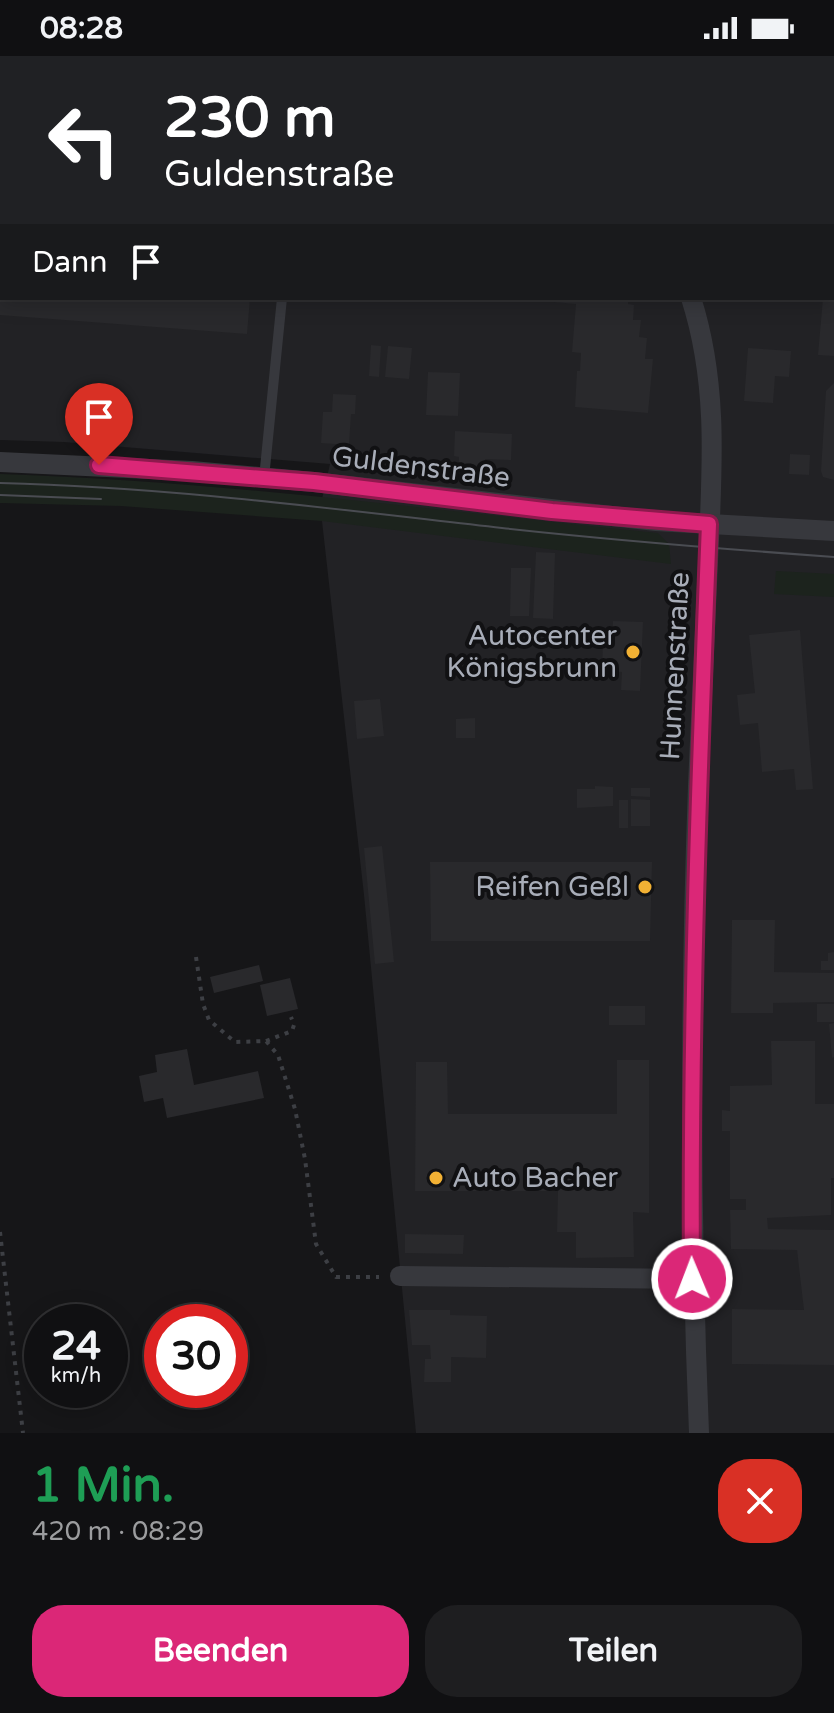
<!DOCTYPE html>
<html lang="de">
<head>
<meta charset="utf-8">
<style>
  :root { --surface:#101012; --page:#1e1e20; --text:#f1f3f6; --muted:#9c9d9f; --line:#303032; --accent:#db2777 }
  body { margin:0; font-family:"Varela Round",sans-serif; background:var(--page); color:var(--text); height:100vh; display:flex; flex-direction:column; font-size:30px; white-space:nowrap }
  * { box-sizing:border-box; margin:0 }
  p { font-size:26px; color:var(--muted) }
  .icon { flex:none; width:44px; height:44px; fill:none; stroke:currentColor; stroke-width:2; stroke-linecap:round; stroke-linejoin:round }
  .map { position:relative; height:1377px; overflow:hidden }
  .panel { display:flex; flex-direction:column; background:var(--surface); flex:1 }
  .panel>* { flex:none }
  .top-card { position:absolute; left:0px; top:0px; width:834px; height:244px; box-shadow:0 4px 20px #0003,0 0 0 2px var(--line); background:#202124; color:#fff; overflow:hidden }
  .speed { position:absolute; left:24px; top:1248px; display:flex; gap:16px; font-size:40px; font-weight:700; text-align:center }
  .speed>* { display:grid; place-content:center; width:104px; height:104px; border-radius:50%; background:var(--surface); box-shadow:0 4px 20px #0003,0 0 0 2px var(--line); line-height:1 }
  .speed small { font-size:20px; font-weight:400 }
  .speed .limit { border:12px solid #d22; background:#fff; color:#111 }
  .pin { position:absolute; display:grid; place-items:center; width:68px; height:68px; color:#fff; margin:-82px -34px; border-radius:50% 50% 50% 0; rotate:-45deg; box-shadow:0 0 8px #0007 }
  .pin .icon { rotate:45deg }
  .me { position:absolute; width:88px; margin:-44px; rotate:359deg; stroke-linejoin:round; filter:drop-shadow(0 0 6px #0008) }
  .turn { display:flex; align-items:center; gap:28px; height:168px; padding:0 32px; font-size:36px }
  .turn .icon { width:104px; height:104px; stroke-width:2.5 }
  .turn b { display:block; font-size:56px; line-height:68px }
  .then { display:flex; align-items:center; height:76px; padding:0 32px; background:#0003; gap:16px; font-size:30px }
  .round { display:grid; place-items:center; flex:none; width:84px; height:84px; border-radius:32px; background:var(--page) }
  .overview { display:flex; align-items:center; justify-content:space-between; height:136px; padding:0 32px }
  h1 { font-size:48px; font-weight:800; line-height:60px; color:#1e9e55 }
  .primary-button { display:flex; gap:16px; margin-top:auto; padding:16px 32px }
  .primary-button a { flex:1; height:92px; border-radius:32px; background:var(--accent); color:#fff; font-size:32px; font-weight:800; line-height:92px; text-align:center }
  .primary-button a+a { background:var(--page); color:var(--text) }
  .status { display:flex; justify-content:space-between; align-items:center; height:56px; padding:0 40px; background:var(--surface); direction:ltr }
  .status svg { height:22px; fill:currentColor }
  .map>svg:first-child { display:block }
  .built { fill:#222225; fill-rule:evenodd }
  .green { fill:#1c231d }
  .building { fill:#29292c }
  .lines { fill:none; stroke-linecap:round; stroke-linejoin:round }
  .path { stroke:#3d3f44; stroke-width:4; stroke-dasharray:4 6; stroke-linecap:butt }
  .service { stroke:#37383d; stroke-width:10 }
  .minor { stroke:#37383d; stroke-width:20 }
  .tram { stroke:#4a4c52; stroke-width:2 }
  .route-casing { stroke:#8e194d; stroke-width:20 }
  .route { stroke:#db2777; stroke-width:14 }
  .poi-dot { fill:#f2b134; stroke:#111113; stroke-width:3 }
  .labels { text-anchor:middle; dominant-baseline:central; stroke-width:8; stroke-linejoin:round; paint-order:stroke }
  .street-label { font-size:28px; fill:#a8adb8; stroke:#111113 }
  .poi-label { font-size:28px; fill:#a8adb8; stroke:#111113; text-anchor:end }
</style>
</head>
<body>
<div class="status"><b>08:28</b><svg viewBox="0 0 49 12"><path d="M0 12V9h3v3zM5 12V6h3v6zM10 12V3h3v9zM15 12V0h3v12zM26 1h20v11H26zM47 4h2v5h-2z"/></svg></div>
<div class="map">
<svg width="834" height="1377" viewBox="0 0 834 1377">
  <rect width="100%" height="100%" fill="#161618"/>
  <path class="built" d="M0 0H834V1377H416L364 839 322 465V443L330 408 64 386 0 384ZM2 2H832V242H2Z"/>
  <g class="green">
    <path d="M0 418C220 425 439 455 658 477L669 488 671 508 322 465 121 450 0 447Z"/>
    <polygon points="776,515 834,518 834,541 774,538"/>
  </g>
  <g class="building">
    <polygon points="0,242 250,242 247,278 0,259"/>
    <polygon points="532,242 628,242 628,248 634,249 633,264 641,264 639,281 647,282 645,303 653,303 648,357 575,351 577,315 580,315 581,297 572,296 576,248 532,244"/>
    <polygon points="823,242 834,243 834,300 818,299"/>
    <polygon points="371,289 381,290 379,321 369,320"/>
    <polygon points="388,290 412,292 409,323 385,321"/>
    <polygon points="748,292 791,295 789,321 775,320 773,347 744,345"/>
    <polygon points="428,316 460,317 458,360 426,359"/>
    <polygon points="834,327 834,424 823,421 821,415 826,335"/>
    <polygon points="333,338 356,339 355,358 351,358 349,389 321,387 323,356 332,356"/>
    <polygon points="455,375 512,378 511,404 485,403 485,422 458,420 459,401 454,400"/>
    <polygon points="790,398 810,399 809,419 789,418"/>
    <polygon points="536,496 555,497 553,563 533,562"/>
    <polygon points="511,512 531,512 529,560 510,560"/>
    <polygon points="613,565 643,566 640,635 621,634 622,616 602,615 603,585 612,585"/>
    <polygon points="800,574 813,733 796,734 794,713 762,716 758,667 740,669 737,639 755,637 749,579"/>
    <polygon points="380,643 384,680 357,683 354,645"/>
    <polygon points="475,662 475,682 456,682 456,663"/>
    <polygon points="595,730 613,731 613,750 577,752 577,733 595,733"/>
    <polygon points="631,732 650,732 650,741 631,740"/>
    <polygon points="631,743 650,744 650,770 631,770"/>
    <rect x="619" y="744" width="9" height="28"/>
    <polygon points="382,790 394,906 375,908 364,792"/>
    <polygon points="430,806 652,806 650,885 431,885"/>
    <polygon points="732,864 775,864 774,916 834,917 834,946 773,947 773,957 731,957"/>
    <polygon points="834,896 834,914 821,914 821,905 828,905 828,897"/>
    <polygon points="259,909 263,925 214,937 210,921"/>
    <polygon points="290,922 298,953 267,960 260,929"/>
    <rect x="817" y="948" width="17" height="18"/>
    <rect x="609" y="950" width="36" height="19"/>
    <polygon points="834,967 834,1001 832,1002 829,968"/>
    <polygon points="771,985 815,985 815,1048 834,1048 834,1122 831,1122 831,1159 767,1162 768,1173 834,1174 834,1309 732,1308 732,1253 804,1254 797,1194 731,1193 730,1154 746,1154 746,1143 730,1143 730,1075 722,1075 722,1054 730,1055 730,1030 772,1029"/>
    <polygon points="187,993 194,1029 258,1015 264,1042 167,1062 163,1042 144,1046 139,1020 157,1016 155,999"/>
    <polygon points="617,1004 649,1004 649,1157 633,1156 634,1201 576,1202 576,1176 557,1176 558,1135 415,1135 416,1006 447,1006 448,1058 617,1058"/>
    <polygon points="405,1178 464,1179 463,1198 405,1197"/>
    <polygon points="409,1254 450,1254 450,1259 487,1260 486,1302 451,1301 451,1326 424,1326 425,1303 431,1303 430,1289 412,1289"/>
  </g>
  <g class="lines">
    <g class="path">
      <polyline points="196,901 203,948 209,964 235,986 266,985 278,999 295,1053 305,1103 316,1188 336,1221 379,1221"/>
      <polyline points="266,985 292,975 294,969 291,961"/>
      <polyline points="0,1176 23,1377"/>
    </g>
    <g class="service">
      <polyline points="299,2 299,0"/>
      <polyline points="264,422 282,242"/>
    </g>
    <g class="minor">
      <polyline points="534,0 536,2"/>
      <polyline points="832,8 833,0"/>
      <path d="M691 242C719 329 712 416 708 506 704 580 701 655 698 730 690 946 690 1161 699 1377"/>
      <polyline points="0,406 192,415 314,426 656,465 834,475"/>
      <polyline points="400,1220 692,1223"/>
    </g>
    <g class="tram">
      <path d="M0 427C168 431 334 453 502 472 612 484 723 493 834 501"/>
      <polyline points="0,439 101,443"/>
    </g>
  </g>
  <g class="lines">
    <g class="route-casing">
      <path id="route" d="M99 409 314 426 552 455 709 468C699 719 690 970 692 1223"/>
    </g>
    <use href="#route" class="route"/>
  </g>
  <g class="poi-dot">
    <circle cx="633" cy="596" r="8"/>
    <circle cx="645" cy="831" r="8"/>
    <circle cx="436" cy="1122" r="8"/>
  </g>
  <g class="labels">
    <g class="street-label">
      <text transform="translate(421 411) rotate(7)">Guldenstraße</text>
      <text transform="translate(675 610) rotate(-87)">Hunnenstraße</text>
    </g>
    <g class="poi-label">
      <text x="617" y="580">Autocenter<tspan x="617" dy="32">Königsbrunn</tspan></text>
      <text x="629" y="831">Reifen Geßl</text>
      <text x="452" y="1122" text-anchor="start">Auto Bacher</text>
    </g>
  </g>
</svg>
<div class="speed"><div>24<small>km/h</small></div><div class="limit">30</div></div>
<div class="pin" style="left:99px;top:409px;background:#d93025"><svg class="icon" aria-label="arrive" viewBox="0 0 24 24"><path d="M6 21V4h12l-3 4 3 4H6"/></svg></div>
<svg class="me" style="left:692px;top:1223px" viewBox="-20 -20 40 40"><circle r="17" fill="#db2777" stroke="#fff" stroke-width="3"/><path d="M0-11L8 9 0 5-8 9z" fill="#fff"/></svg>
<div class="top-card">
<div class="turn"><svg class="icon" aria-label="left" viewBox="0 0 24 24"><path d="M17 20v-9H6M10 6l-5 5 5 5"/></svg><div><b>230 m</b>Guldenstraße</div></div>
<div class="then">Dann<svg class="icon" aria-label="arrive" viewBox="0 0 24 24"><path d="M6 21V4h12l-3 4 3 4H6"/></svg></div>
</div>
</div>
<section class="panel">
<div class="overview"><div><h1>1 Min.</h1><p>420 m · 08:29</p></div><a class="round" style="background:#d93025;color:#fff"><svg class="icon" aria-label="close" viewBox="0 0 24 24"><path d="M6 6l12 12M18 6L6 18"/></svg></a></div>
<div class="primary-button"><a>Beenden</a><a>Teilen</a></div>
</section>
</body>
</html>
